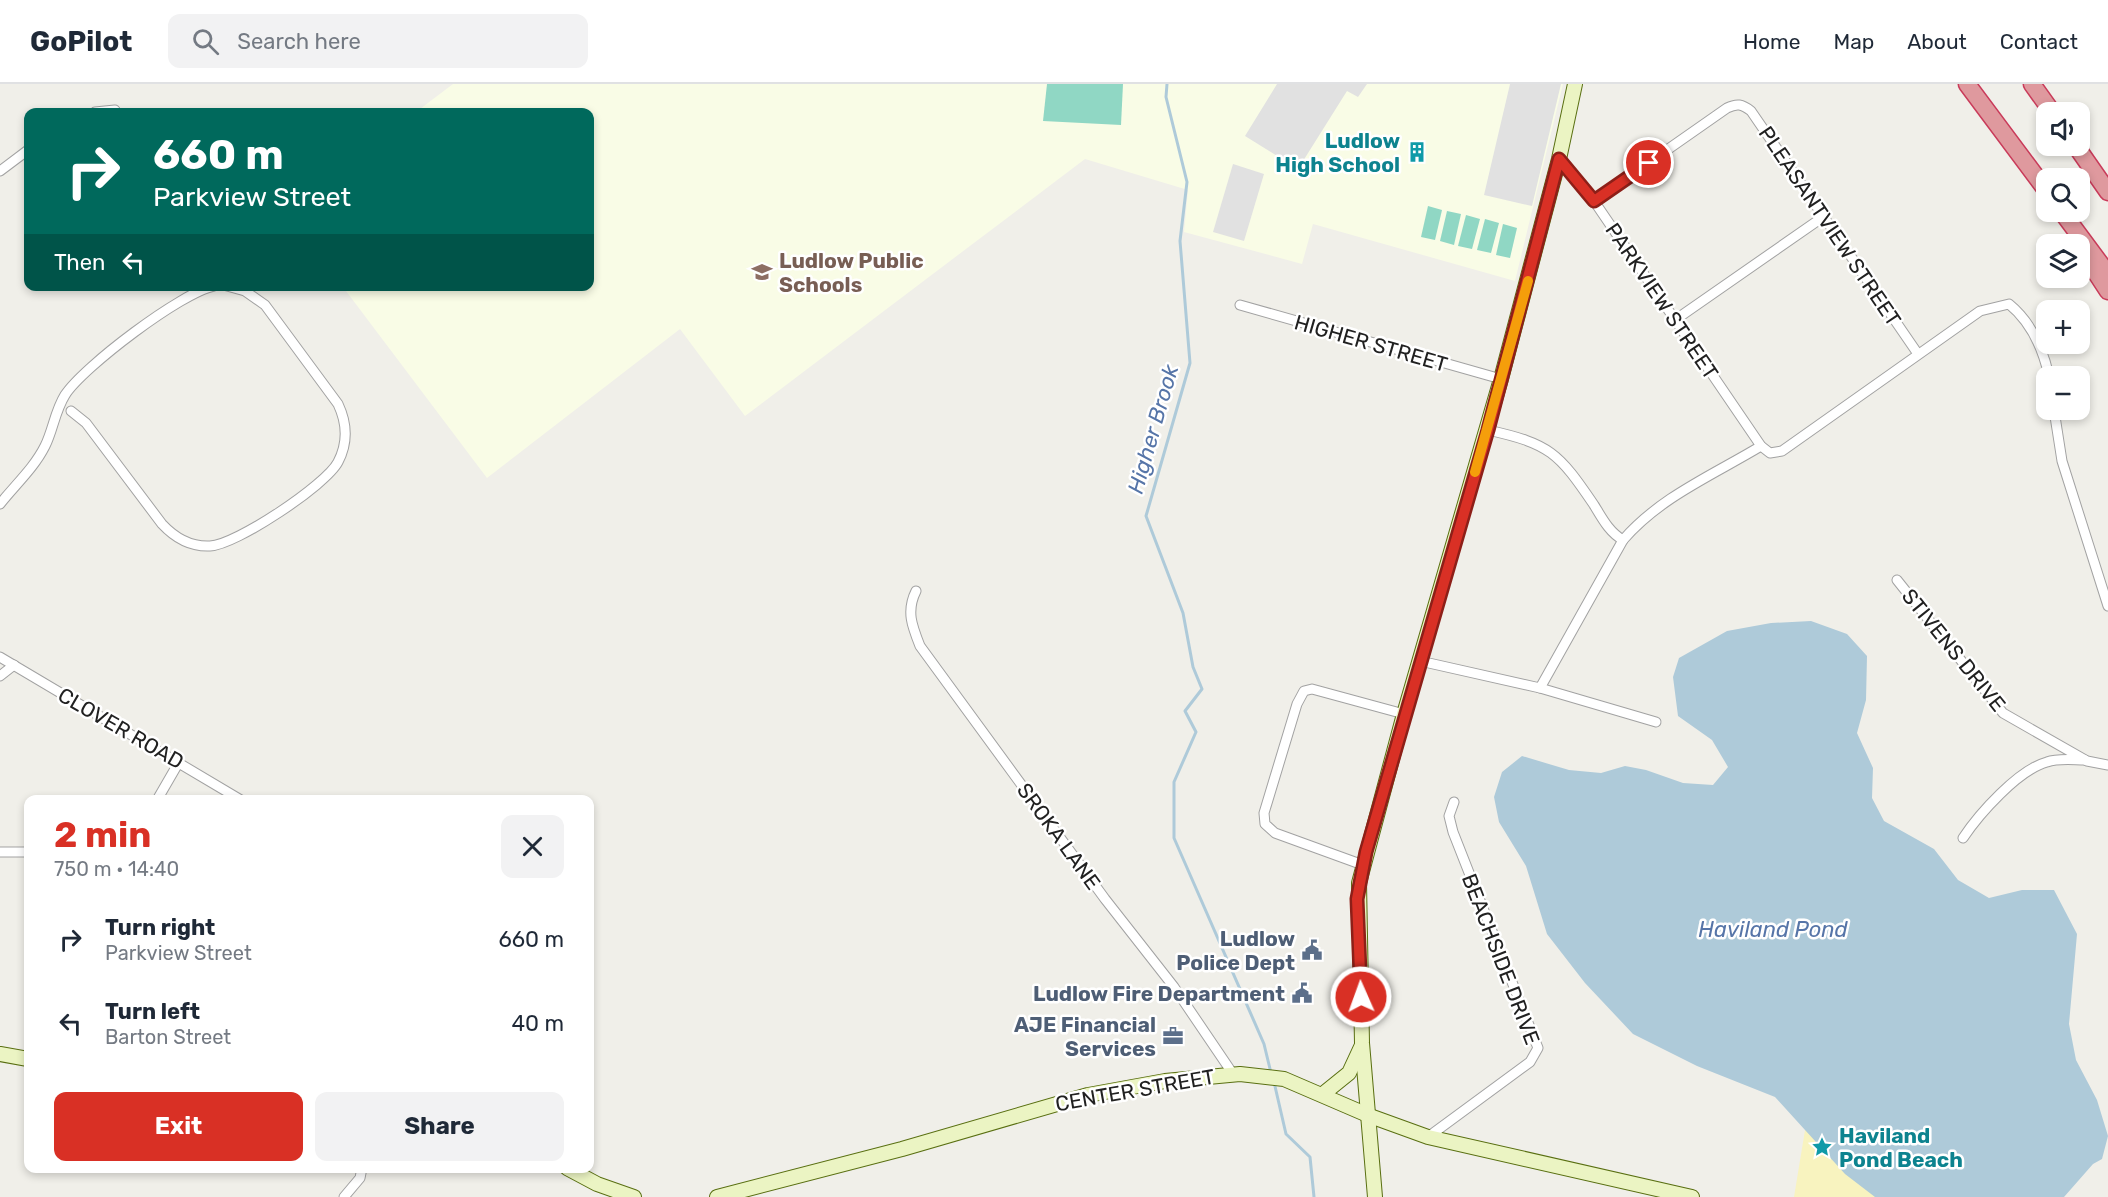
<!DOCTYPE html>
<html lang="en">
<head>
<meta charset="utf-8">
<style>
  :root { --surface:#fff; --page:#f2f2f3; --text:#1f2937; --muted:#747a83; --line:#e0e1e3; --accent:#d93025 }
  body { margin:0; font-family:Rubik,sans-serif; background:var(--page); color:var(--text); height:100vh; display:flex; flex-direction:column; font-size:22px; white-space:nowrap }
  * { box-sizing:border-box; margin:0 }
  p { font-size:20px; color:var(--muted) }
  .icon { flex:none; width:33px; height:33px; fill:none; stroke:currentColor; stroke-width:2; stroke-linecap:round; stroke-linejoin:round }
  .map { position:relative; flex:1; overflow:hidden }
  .side { position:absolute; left:24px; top:711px; width:570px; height:378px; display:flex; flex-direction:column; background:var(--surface); border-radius:12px; box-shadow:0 3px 9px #0003 }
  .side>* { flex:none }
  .top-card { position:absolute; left:24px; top:24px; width:570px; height:183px; border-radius:12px; box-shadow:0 3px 9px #0003; background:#00695c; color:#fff; overflow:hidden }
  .tools { position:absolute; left:2036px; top:18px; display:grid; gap:12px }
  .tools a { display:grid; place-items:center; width:54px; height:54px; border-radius:12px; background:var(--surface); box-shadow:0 3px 9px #0003; font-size:30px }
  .pin { position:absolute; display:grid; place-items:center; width:51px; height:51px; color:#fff; margin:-26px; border:3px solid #fff; border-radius:50%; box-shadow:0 2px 6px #0007 }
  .me { position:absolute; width:66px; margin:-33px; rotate:358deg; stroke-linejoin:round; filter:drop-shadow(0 0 4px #0008) }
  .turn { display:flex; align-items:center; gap:21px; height:126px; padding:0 30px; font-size:27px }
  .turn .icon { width:78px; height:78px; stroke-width:2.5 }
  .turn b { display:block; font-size:42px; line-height:51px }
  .then { display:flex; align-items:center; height:57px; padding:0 30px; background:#0003; gap:12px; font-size:22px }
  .round { display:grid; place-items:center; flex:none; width:63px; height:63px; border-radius:12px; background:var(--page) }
  .summary { display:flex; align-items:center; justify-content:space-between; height:102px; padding:0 30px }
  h1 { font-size:36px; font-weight:700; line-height:45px; color:var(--accent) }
  .button { display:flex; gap:12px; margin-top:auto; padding:12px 30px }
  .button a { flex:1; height:69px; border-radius:12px; background:var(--accent); color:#fff; font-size:24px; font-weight:700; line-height:69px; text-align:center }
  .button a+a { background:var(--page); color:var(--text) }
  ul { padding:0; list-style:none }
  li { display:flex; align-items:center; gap:18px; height:84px; padding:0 30px }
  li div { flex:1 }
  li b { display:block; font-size:22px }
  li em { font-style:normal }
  header { display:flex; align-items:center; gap:36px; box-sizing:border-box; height:84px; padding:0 30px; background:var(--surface); border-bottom:2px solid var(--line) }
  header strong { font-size:28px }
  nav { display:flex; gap:33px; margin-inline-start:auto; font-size:21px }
  .search { width:420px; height:54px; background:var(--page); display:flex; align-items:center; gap:15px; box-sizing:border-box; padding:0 21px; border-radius:12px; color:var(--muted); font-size:22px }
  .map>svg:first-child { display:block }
  .education { fill:#f9fce6 }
  .sand { fill:#f8f3bf }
  .pitch { fill:#90d7c4 }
  .parking { fill:#e1e1e1 }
  .water { fill:#aecad9 }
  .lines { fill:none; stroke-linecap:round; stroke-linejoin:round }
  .stream { stroke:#aecad9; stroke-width:3 }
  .street-casing { stroke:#a2a2a2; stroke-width:11 }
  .secondary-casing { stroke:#596f11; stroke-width:16 }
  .highway-casing { stroke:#c93b5a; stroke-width:19 }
  .street { stroke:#fff; stroke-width:9 }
  .secondary { stroke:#ebf4c3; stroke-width:14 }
  .highway { stroke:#df999e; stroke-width:16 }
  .route-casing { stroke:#8d1f18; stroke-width:15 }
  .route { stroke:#d93025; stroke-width:10 }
  .slow { stroke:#f59e0b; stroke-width:10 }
  .labels { text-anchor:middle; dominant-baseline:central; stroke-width:5; stroke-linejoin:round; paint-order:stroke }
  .culture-label { font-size:21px; font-weight:bold; fill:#0d838f; stroke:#fff; text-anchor:end }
  .street-label { font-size:21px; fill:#212121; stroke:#fff }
  .education-label { font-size:21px; font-weight:bold; fill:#785e54; stroke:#fff; text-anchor:start }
  .service-label { font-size:21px; font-weight:bold; fill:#4e5e75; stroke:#fff; text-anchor:end }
  .water-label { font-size:22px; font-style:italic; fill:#5675a8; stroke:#fff }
</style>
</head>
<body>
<header>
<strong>GoPilot</strong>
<div class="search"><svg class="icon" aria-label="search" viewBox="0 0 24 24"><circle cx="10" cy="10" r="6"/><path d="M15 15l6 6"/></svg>Search here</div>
<nav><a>Home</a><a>Map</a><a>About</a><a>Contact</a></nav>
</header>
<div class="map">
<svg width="2108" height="1113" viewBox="0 0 2108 1113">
  <rect width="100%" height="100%" fill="#f0efe9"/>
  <polygon class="education" points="453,0 1563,0 1515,197 1313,140 1302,180 1184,148 1188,106 1085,75 745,332 680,245 487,394 343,203 590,202 590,28 416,28"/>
  <polygon class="sand" points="1806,1040 2058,1113 1794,1113"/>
  <g class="pitch">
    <polygon points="1047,0 1123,0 1121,41 1043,37"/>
    <polygon points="1428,122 1442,126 1435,156 1421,153"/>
    <polygon points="1447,127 1461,130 1454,161 1440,157"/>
    <polygon points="1466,131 1480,135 1472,165 1458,162"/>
    <polygon points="1485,135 1499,139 1491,169 1477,166"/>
    <polygon points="1503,140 1517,144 1510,174 1496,171"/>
  </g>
  <g class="parking">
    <polygon points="1277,0 1367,0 1358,13 1347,7 1298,85 1245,52"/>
    <polygon points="1510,0 1561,0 1532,122 1484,111"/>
    <polygon points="1233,80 1264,90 1244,157 1213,148"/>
  </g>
  <polygon class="water" points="1811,537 1847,550 1867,572 1866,616 1857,649 1873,684 1872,714 1884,737 1934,765 1958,796 1989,814 2022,806 2054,806 2077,850 2069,940 2076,976 2097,1016 2108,1052 2102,1075 2093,1080 2064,1113 1875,1113 1845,1090 1775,1013 1697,982 1633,950 1585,899 1547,850 1526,782 1499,738 1494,713 1502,688 1522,672 1569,686 1601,689 1625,682 1646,686 1683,699 1713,701 1728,683 1712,656 1678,632 1673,593 1679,574 1727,547 1771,539"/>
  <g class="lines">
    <g class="stream">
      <polyline points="1167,0 1166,13 1187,98 1180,157 1190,279 1146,432 1183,529 1193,583 1202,605 1185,627 1196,648 1174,698 1174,754 1264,960 1271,989"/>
      <polyline points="1274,998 1286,1050 1310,1073 1314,1113"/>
    </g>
    <g class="street-casing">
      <g id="street">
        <polyline points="95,28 115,26"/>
        <path d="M1559 75 1594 117 1761 362 1770 369 1782 367 1980 227 2009 220C2031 238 2043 265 2049 292"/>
        <polyline points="0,87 28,66"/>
        <path d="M1594 117 1727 24C1737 19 1742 20 1751 27L1918 270"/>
        <polyline points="1240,221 1501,295"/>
        <polyline points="1675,236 1823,133"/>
        <polyline points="2054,326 2062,377 2108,522"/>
        <path d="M71 327 86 339 162 440C175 454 190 463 210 462 236 461 326 401 338 378 348 359 347 339 338 320L265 221 245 207 227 202"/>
        <path d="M0 420C15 401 34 384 45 362 53 346 55 327 65 311 83 283 182 208 214 202"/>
        <path d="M1623 456C1660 413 1713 391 1761 362"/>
        <polyline points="1897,496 2003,629 2087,677 2108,681"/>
        <path d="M916 507C906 527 912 542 920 562L1105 815 1174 903 1233 990"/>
        <polyline points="0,573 241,716"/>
        <path d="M1420 577 1540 604 1623 456C1609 448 1602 434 1594 421 1558 368 1550 360 1488 346"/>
        <polyline points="0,592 14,581"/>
        <polyline points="1540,604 1656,638"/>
        <polyline points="157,716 179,678"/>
        <path d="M1963 754C1979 730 2018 686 2047 678 2058 674 2073 676 2085 676"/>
        <polyline points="0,768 28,768"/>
        <polyline points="1363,781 1275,749 1265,740 1264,729 1297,620 1304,607 1312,605 1404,630"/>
        <polyline points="1428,1053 1530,978 1538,964 1453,748 1449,732 1454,718"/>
        <polyline points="344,1113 360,1094 362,1084"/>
      </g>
    </g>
    <g class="secondary-casing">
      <g id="secondary">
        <polyline points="0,970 28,975"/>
        <polyline points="1323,1010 1349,989 1362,961"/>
        <polyline points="567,1084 597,1100 634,1113"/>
        <polyline points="717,1113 902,1065 1088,1011 1165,997 1240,990 1284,995 1370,1032 1428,1053 1692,1113"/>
        <polyline points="1375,1113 1362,959 1359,799 1404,630 1501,295 1559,75 1575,0"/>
      </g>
    </g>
    <g class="highway-casing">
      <g id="highway">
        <polyline points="1967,0 2046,106"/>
        <polyline points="2032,0 2052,28"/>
        <polyline points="2076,62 2108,108"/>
        <polyline points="2062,128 2108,190"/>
        <polyline points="2091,181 2108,207"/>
      </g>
    </g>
    <use href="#street" class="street"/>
    <use href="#secondary" class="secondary"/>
    <use href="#highway" class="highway"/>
  </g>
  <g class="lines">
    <g class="route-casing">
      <polyline id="route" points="1361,913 1357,815 1366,768 1488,346 1559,75 1594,117 1649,79"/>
    </g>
    <use href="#route" class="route"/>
    <polyline class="slow" points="1475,388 1528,197"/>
  </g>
  <defs>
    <g id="building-bare" transform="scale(1.62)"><path d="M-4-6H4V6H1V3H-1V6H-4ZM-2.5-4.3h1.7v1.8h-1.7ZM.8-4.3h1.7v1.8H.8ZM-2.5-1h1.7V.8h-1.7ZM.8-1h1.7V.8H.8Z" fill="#0f9aa8" stroke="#fff" stroke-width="2.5" paint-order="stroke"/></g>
    <g id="school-bare" transform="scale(1.62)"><path d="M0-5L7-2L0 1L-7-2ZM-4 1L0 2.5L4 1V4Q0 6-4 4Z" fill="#8d6e63" stroke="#fff" stroke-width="2.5" paint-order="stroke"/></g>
    <g id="civic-bare" transform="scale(1.62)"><path d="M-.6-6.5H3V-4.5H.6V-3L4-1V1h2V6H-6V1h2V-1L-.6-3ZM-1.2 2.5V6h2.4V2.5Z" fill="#5c6f8a" stroke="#fff" stroke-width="2.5" paint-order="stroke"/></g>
    <g id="office-bare" transform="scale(1.62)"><path d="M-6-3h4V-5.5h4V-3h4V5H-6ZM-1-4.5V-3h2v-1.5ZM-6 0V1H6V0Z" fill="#5c6f8a" stroke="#fff" stroke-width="2.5" paint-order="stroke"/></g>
    <g id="sight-bare" transform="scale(1.62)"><path d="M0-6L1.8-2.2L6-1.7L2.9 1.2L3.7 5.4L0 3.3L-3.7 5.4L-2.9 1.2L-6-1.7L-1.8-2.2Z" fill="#0f9aa8" stroke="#fff" stroke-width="2.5" paint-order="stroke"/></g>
  </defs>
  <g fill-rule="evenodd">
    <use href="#building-bare" x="1417" y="68"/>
    <use href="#school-bare" x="762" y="188"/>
    <use href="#civic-bare" x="1312" y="866"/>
    <use href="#civic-bare" x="1302" y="909"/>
    <use href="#office-bare" x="1173" y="952"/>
    <use href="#sight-bare" x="1822" y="1063"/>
  </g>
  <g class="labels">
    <g class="culture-label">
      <text x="1400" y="56">Ludlow<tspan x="1400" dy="24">High School</tspan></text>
      <text x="1839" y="1051" text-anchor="start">Haviland<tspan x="1839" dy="24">Pond Beach</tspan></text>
    </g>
    <g class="street-label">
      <text transform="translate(1830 142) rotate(56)">PLEASANTVIEW STREET</text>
      <text transform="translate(1662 217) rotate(56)">PARKVIEW STREET</text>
      <text transform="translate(1371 259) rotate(16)">HIGHER STREET</text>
      <text transform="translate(1954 566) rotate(51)">STIVENS DRIVE</text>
      <text transform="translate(121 644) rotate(30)">CLOVER ROAD</text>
      <text transform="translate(1059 752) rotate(54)">SROKA LANE</text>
      <text transform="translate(1501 875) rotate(69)">BEACHSIDE DRIVE</text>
      <text transform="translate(1135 1006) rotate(-10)">CENTER STREET</text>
    </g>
    <g class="education-label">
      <text x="779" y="176">Ludlow Public<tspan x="779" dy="24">Schools</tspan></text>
    </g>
    <g class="service-label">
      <text x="1295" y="854">Ludlow<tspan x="1295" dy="24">Police Dept</tspan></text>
      <text x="1285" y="909">Ludlow Fire Department</text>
      <text x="1156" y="940">AJE Financial<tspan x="1156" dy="24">Services</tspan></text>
    </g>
    <g class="water-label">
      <text transform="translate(1153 345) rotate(-74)">Higher Brook</text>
      <text x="1773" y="845">Haviland Pond</text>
    </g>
  </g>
</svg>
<div class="tools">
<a><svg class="icon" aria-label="sound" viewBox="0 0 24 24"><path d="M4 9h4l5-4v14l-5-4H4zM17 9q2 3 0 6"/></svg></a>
<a><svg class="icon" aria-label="search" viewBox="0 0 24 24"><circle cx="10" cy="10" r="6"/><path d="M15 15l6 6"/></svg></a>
<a><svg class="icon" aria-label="layers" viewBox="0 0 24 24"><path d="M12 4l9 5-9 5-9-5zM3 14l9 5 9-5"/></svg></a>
<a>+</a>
<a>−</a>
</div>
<div class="pin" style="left:1649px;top:79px;background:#d93025"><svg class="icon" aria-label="arrive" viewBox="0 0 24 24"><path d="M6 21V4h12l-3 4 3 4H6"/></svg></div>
<svg class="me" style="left:1361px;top:913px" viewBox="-20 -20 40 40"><circle r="17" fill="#d93025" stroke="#fff" stroke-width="3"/><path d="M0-11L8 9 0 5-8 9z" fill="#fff"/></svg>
<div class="top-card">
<div class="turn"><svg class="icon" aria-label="right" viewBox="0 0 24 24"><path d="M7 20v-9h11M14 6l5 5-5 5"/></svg><div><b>660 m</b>Parkview Street</div></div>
<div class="then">Then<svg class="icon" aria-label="left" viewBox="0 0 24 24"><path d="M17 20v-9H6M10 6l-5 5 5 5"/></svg></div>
</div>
<section class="side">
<div class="summary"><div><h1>2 min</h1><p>750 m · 14:40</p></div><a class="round"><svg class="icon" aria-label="close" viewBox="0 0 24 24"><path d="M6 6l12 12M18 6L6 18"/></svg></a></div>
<ul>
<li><svg class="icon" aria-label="right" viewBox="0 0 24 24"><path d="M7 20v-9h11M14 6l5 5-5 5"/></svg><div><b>Turn right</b><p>Parkview Street</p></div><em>660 m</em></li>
<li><svg class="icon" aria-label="left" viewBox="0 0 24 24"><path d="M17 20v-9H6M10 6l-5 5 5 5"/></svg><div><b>Turn left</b><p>Barton Street</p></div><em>40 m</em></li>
</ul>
<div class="button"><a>Exit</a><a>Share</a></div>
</section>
</div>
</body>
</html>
